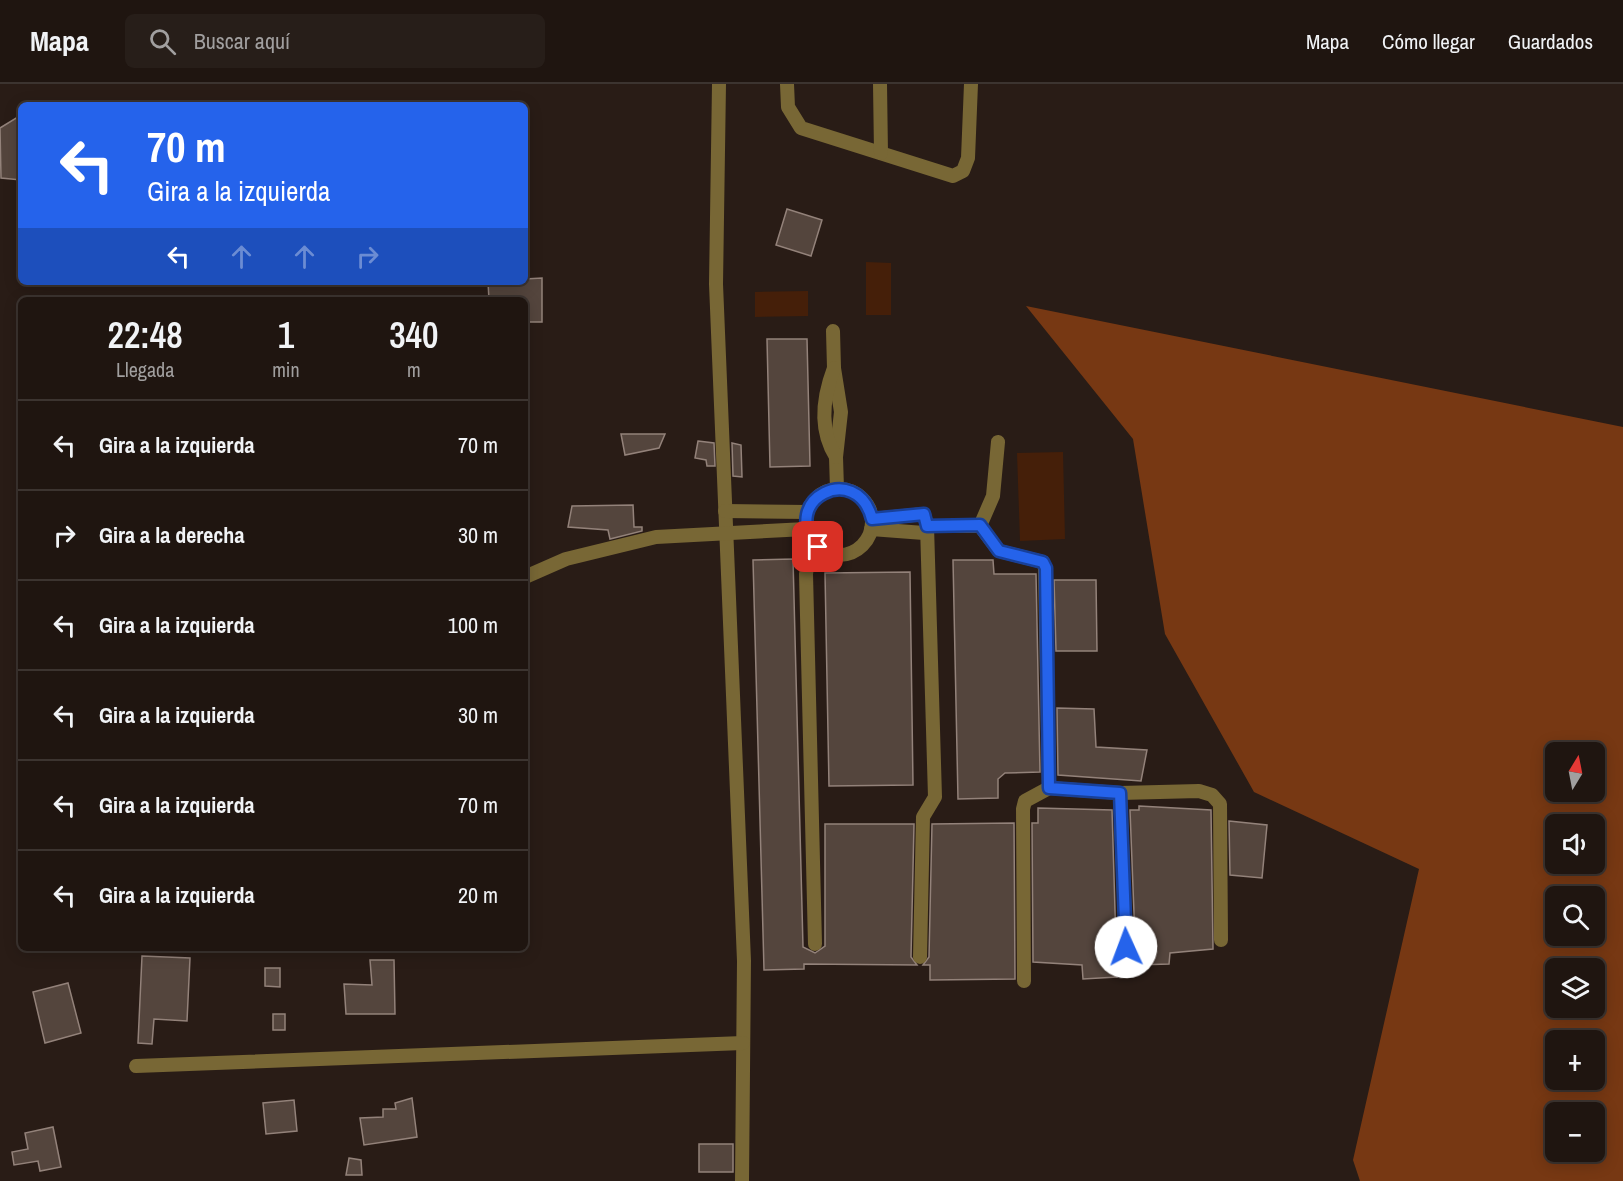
<!DOCTYPE html>
<html lang="es">
<head>
<meta charset="utf-8">
<style>
  :root { --surface:#1f1510; --page:#271e19; --text:#f1f3f6; --muted:#a19f9f; --line:#3c3430 }
  body { margin:0; font-family:"Archivo Narrow",sans-serif; background:var(--page); color:var(--text); height:100vh; display:flex; flex-direction:column; font-size:22px; white-space:nowrap }
  * { box-sizing:border-box; margin:0 }
  p { font-size:20px; color:var(--muted) }
  .icon { flex:none; width:33px; height:33px; fill:none; stroke:currentColor; stroke-width:2; stroke-linecap:round; stroke-linejoin:round }
  .map { position:relative; flex:1; overflow:hidden }
  .drawer { position:absolute; left:18px; top:213px; width:510px; height:654px; display:flex; flex-direction:column; background:var(--surface); border-radius:9px; box-shadow:0 3px 15px #0003,0 0 0 2px var(--line) }
  .drawer>* { flex:none }
  .banner { position:absolute; left:18px; top:18px; width:510px; height:183px; border-radius:9px; box-shadow:0 3px 15px #0003,0 0 0 2px var(--line); background:#2563eb; color:#fff; overflow:hidden }
  .needle { width:39px; rotate:10deg }
  .tools { position:absolute; left:1545px; top:658px; display:grid; gap:12px }
  .tools a { display:grid; place-items:center; width:60px; height:60px; border-radius:9px; background:var(--surface); box-shadow:0 3px 15px #0003,0 0 0 2px var(--line); font-size:30px }
  .pin { position:absolute; display:grid; place-items:center; width:51px; height:51px; color:#fff; margin:-26px; border-radius:12px; box-shadow:0 3px 9px #0006 }
  .me { position:absolute; width:66px; margin:-33px; rotate:358deg; stroke-linejoin:round; filter:drop-shadow(0 0 4px #0008) }
  .turn { display:flex; align-items:center; gap:21px; height:126px; padding:0 30px; font-size:27px }
  .turn .icon { width:78px; height:78px; stroke-width:2.5 }
  .turn b { display:block; font-size:42px; line-height:51px }
  .lanes { display:flex; align-items:center; height:57px; padding:0 30px; background:#0003; justify-content:center; gap:30px; direction:ltr }
  .lanes .off { opacity:.35 }
  .eta { display:flex; justify-content:space-evenly; align-items:center; height:102px; text-align:center }
  .eta b { font-size:36px; font-weight:600; line-height:42px }
  ul { padding:0; list-style:none }
  li { display:flex; align-items:center; gap:18px; height:90px; padding:0 30px; border-top:2px solid var(--line) }
  li div { flex:1 }
  li b { display:block; font-size:22px }
  li em { font-style:normal }
  header { display:flex; align-items:center; gap:36px; box-sizing:border-box; height:84px; padding:0 30px; background:var(--surface); border-bottom:2px solid var(--line) }
  header strong { font-size:28px }
  nav { display:flex; gap:33px; margin-inline-start:auto; font-size:21px }
  .search { width:420px; height:54px; background:var(--page); display:flex; align-items:center; gap:15px; box-sizing:border-box; padding:0 21px; border-radius:9px; color:var(--muted); font-size:22px }
  .map>svg:first-child { display:block }
  .green { fill:#451f09 }
  .forest { fill:#773813; fill-rule:evenodd }
  .building { fill:#54453d; stroke:#93827a; stroke-width:1.5 }
  .lines { fill:none; stroke-linecap:round; stroke-linejoin:round }
  .street { stroke:#786735; stroke-width:14 }
  .route-casing { stroke:#184099; stroke-width:15 }
  .route { stroke:#2563eb; stroke-width:10 }
</style>
</head>
<body>
<header>
<strong>Mapa</strong>
<div class="search"><svg class="icon" aria-label="search" viewBox="0 0 24 24"><circle cx="10" cy="10" r="6"/><path d="M15 15l6 6"/></svg>Buscar aquí</div>
<nav><a>Mapa</a><a>Cómo llegar</a><a>Guardados</a></nav>
</header>
<div class="map">
<svg width="1623" height="1097" viewBox="0 0 1623 1097">
  <rect width="100%" height="100%" fill="#291c16"/>
  <g class="green">
    <polygon points="866,178 891,179 891,231 866,231"/>
    <polygon points="808,207 808,232 755,233 755,208"/>
    <polygon points="1063,368 1065,455 1020,457 1017,369"/>
  </g>
  <path class="forest" d="M1026 222 1623 343V1097H1360L1353 1076 1419 785 1254 708 1165 550 1133 355ZM1556 669H1594V708H1556ZM1556 741H1594V780H1556ZM1556 813H1594V852H1556ZM1556 885H1594V924H1556ZM1556 957H1594V996H1556ZM1556 1029H1594V1068H1556Z"/>
  <g class="building">
    <polygon points="21,31 21,96 1,94 0,44"/>
    <polygon points="787,125 822,136 811,172 776,161"/>
    <polygon points="542,194 542,238 525,238 525,216 489,216 488,198 525,198 525,195"/>
    <polygon points="767,255 807,255 810,382 770,383"/>
    <polygon points="621,350 665,350 659,364 625,371"/>
    <polygon points="698,357 714,359 715,382 707,382 706,376 695,374"/>
    <polygon points="732,359 741,361 742,393 733,392"/>
    <polygon points="633,421 634,443 642,443 642,447 610,455 608,446 568,443 572,422"/>
    <polygon points="793,475 803,863 815,869 825,862 825,740 914,740 911,873 917,881 804,880 804,885 764,886 753,476"/>
    <polygon points="953,476 993,476 994,490 1036,490 1040,688 1005,689 998,695 998,714 958,715"/>
    <polygon points="910,488 913,701 829,702 825,489"/>
    <polygon points="1054,496 1096,496 1097,567 1056,567"/>
    <polygon points="1057,624 1094,625 1096,663 1147,666 1141,697 1058,691"/>
    <polygon points="1139,722 1211,726 1213,865 1170,869 1169,880 1136,881 1130,726 1139,726"/>
    <polygon points="1038,724 1112,726 1117,893 1083,895 1082,881 1033,878 1032,739 1038,739"/>
    <polygon points="1229,737 1267,741 1262,794 1230,791"/>
    <polygon points="1014,739 1015,895 930,896 930,881 923,881 929,873 932,740"/>
    <polygon points="142,872 190,874 187,937 154,935 152,960 138,959"/>
    <polygon points="370,876 394,876 395,930 346,930 344,900 372,901"/>
    <polygon points="265,884 280,884 280,903 265,902"/>
    <polygon points="68,899 81,949 45,959 33,908"/>
    <rect x="273" y="930" width="12" height="16"/>
    <polygon points="412,1014 417,1053 364,1061 360,1034 383,1033 383,1025 396,1025 395,1019"/>
    <polygon points="294,1016 297,1047 266,1050 263,1019"/>
    <polygon points="53,1043 61,1083 40,1087 38,1077 14,1081 12,1068 28,1065 25,1049"/>
    <rect x="699" y="1060" width="34" height="28"/>
    <polygon points="349,1074 361,1076 362,1091 346,1091"/>
  </g>
  <g class="lines">
    <g class="street">
      <polyline points="719,0 716,200 744,877 742,1097"/>
      <polyline points="787,0 788,23 801,44 953,92 963,87 968,74 971,0"/>
      <polyline points="880,0 881,69"/>
      <polyline points="833,247 834,284 841,328 836,373 837,405"/>
      <path d="M834 284C823 313 819 346 836 373"/>
      <circle cx="839" cy="438" r="33"/>
      <polyline points="725,427 807,428"/>
      <polyline points="872,435 924,430 927,442 935,713 923,733 920,873"/>
      <polyline points="927,442 980,442 999,467 1043,478 1045,484 1049,704 1120,709 1199,707 1212,711 1220,720 1221,856"/>
      <polyline points="980,442 993,412 998,358"/>
      <polyline points="871,445 924,449 927,442"/>
      <polyline points="525,493 566,475 656,453 806,445"/>
      <polyline points="1120,709 1127,885"/>
      <polyline points="815,860 806,490 808,477 818,463"/>
      <polyline points="1024,897 1023,725 1025,717 1049,704"/>
      <polyline points="136,982 743,959"/>
    </g>
  </g>
  <g class="lines">
    <g class="route-casing">
      <path id="route" d="M818 463C777 416 857 376 872 435L924 430 927 442 980 441 999 467 1043 478 1046 484 1049 704 1120 709 1126 863"/>
    </g>
    <use href="#route" class="route"/>
  </g>
</svg>
<div class="tools">
<a><svg class="needle" viewBox="-14 -14 28 28"><path d="M0-13l5 13h-10z" fill="#e53935"/><path d="M0 13l5-13h-10z" fill="#a19f9f"/></svg></a>
<a><svg class="icon" aria-label="sound" viewBox="0 0 24 24"><path d="M4 9h4l5-4v14l-5-4H4zM17 9q2 3 0 6"/></svg></a>
<a><svg class="icon" aria-label="search" viewBox="0 0 24 24"><circle cx="10" cy="10" r="6"/><path d="M15 15l6 6"/></svg></a>
<a><svg class="icon" aria-label="layers" viewBox="0 0 24 24"><path d="M12 4l9 5-9 5-9-5zM3 14l9 5 9-5"/></svg></a>
<a>+</a>
<a>−</a>
</div>
<div class="pin" style="left:818px;top:463px;background:#d93025"><svg class="icon" aria-label="arrive" viewBox="0 0 24 24"><path d="M6 21V4h12l-3 4 3 4H6"/></svg></div>
<svg class="me" style="left:1126px;top:863px" viewBox="-20 -20 40 40"><circle r="19" fill="#fff"/><path d="M0-13L10 11 0 6-10 11z" fill="#2563eb"/></svg>
<div class="banner">
<div class="turn"><svg class="icon" aria-label="left" viewBox="0 0 24 24"><path d="M17 20v-9H6M10 6l-5 5 5 5"/></svg><div><b>70 m</b>Gira a la izquierda</div></div>
<div class="lanes"><svg class="icon" aria-label="left" viewBox="0 0 24 24"><path d="M17 20v-9H6M10 6l-5 5 5 5"/></svg><svg class="icon off" aria-label="ahead" viewBox="0 0 24 24"><path d="M12 20V5M6 11l6-6 6 6"/></svg><svg class="icon off" aria-label="ahead" viewBox="0 0 24 24"><path d="M12 20V5M6 11l6-6 6 6"/></svg><svg class="icon off" aria-label="right" viewBox="0 0 24 24"><path d="M7 20v-9h11M14 6l5 5-5 5"/></svg></div>
</div>
<section class="drawer">
<div class="eta">
<div><b>22:48</b><p>Llegada</p></div>
<div><b>1</b><p>min</p></div>
<div><b>340</b><p>m</p></div>
</div>
<ul>
<li><svg class="icon" aria-label="left" viewBox="0 0 24 24"><path d="M17 20v-9H6M10 6l-5 5 5 5"/></svg><div><b>Gira a la izquierda</b></div><em>70 m</em></li>
<li><svg class="icon" aria-label="right" viewBox="0 0 24 24"><path d="M7 20v-9h11M14 6l5 5-5 5"/></svg><div><b>Gira a la derecha</b></div><em>30 m</em></li>
<li><svg class="icon" aria-label="left" viewBox="0 0 24 24"><path d="M17 20v-9H6M10 6l-5 5 5 5"/></svg><div><b>Gira a la izquierda</b></div><em>100 m</em></li>
<li><svg class="icon" aria-label="left" viewBox="0 0 24 24"><path d="M17 20v-9H6M10 6l-5 5 5 5"/></svg><div><b>Gira a la izquierda</b></div><em>30 m</em></li>
<li><svg class="icon" aria-label="left" viewBox="0 0 24 24"><path d="M17 20v-9H6M10 6l-5 5 5 5"/></svg><div><b>Gira a la izquierda</b></div><em>70 m</em></li>
<li><svg class="icon" aria-label="left" viewBox="0 0 24 24"><path d="M17 20v-9H6M10 6l-5 5 5 5"/></svg><div><b>Gira a la izquierda</b></div><em>20 m</em></li>
</ul>
</section>
</div>
</body>
</html>
